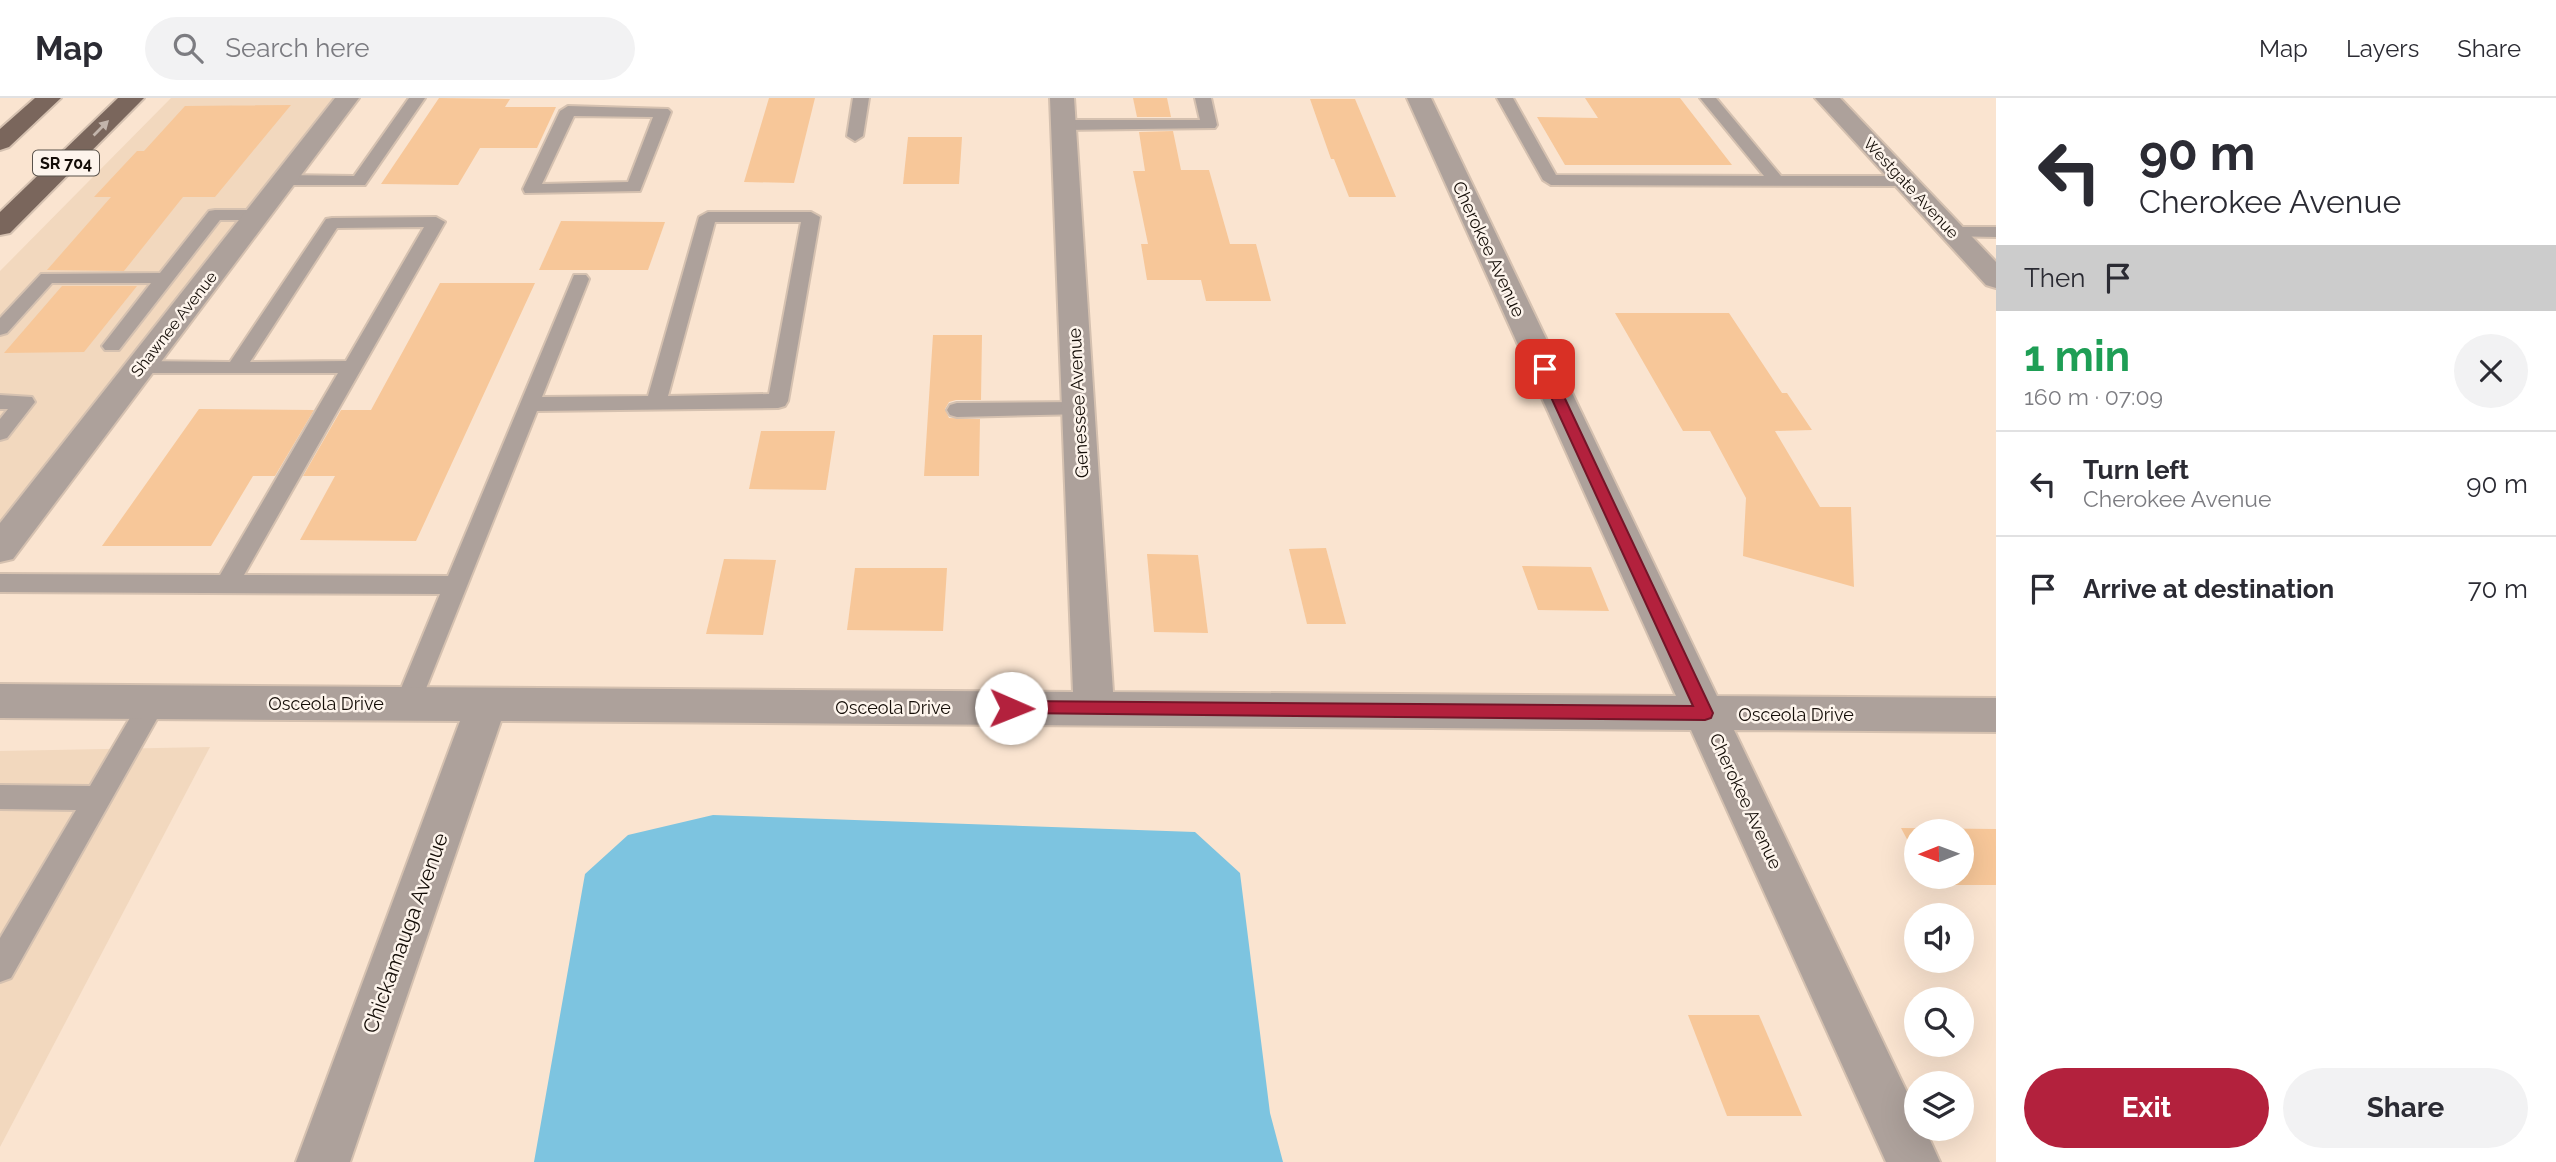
<!DOCTYPE html>
<html lang="en">
<head>
<meta charset="utf-8">
<style>
  :root { --surface:#fff; --page:#f2f2f3; --text:#2b2b33; --muted:#7c7c81; --line:#e1e1e2; --accent:#b3213d }
  body { margin:0; font-family:Raleway,sans-serif; background:var(--page); color:var(--text); height:100vh; display:flex; flex-direction:column; font-size:26px; white-space:nowrap }
  * { box-sizing:border-box; margin:0 }
  p { font-size:23px; color:var(--muted) }
  .icon { flex:none; width:38px; height:38px; fill:none; stroke:currentColor; stroke-width:2; stroke-linecap:round; stroke-linejoin:round }
  .map { position:relative; flex:1; overflow:hidden }
  .panel { display:flex; flex-direction:column; background:var(--surface); width:560px }
  .panel>* { flex:none }
  .top-card { background:#fff; color:var(--text); overflow:hidden }
  .needle { width:46px; rotate:269deg }
  .tools { position:absolute; left:1904px; top:721px; display:grid; gap:14px }
  .tools a { display:grid; place-items:center; width:70px; height:70px; border-radius:50%; background:var(--surface); box-shadow:0 7px 28px #0002; font-size:35px }
  .pin { position:absolute; display:grid; place-items:center; width:60px; height:60px; color:#fff; margin:-30px; border-radius:14px; box-shadow:0 4px 10px #0006 }
  .me { position:absolute; width:77px; margin:-38px; rotate:91deg; stroke-linejoin:round; filter:drop-shadow(0 0 5px #0008) }
  .turn { display:flex; align-items:center; gap:24px; height:147px; padding:0 28px; font-size:32px }
  .turn .icon { width:91px; height:91px; stroke-width:2.5 }
  .turn b { display:block; font-size:49px; line-height:60px }
  .then { display:flex; align-items:center; height:66px; padding:0 28px; background:#0003; gap:14px; font-size:26px }
  .round { display:grid; place-items:center; flex:none; width:74px; height:74px; border-radius:37px; background:var(--page) }
  .headline { display:flex; align-items:center; justify-content:space-between; height:119px; padding:0 28px }
  h1 { font-size:42px; font-weight:700; line-height:52px; color:#1e9e55 }
  .action { display:flex; gap:14px; margin-top:auto; padding:14px 28px }
  .action a { flex:1; height:80px; border-radius:42px; background:var(--accent); color:#fff; font-size:28px; font-weight:700; line-height:80px; text-align:center }
  .action a+a { background:var(--page); color:var(--text) }
  ul { padding:0; list-style:none }
  li { display:flex; align-items:center; gap:21px; height:105px; padding:0 28px; border-top:2px solid var(--line) }
  li div { flex:1 }
  li b { display:block; font-size:26px }
  li em { font-style:normal }
  header { display:flex; align-items:center; gap:42px; box-sizing:border-box; height:98px; padding:0 35px; background:var(--surface); border-bottom:2px solid var(--line) }
  header strong { font-size:33px }
  nav { display:flex; gap:38px; margin-inline-start:auto; font-size:24px }
  .search { width:490px; height:63px; background:var(--page); display:flex; align-items:center; gap:18px; box-sizing:border-box; padding:0 24px; border-radius:38px; color:var(--muted); font-size:26px }
  main { display:flex; flex:1; min-height:0 }
  .map>svg:first-child { display:block }
  .built { fill:#f2d8be }
  .water { fill:#7dc4e0 }
  .building { fill:#f7c799 }
  .lines { fill:none; stroke-linecap:round; stroke-linejoin:round }
  .service-casing { stroke:#d5c1b0; stroke-width:4 }
  .minor-casing { stroke:#d5c1b0; stroke-width:4 }
  .tertiary-casing { stroke:#d5c1b0; stroke-width:4 }
  .primary-casing { stroke:#d5c1b0; stroke-width:4 }
  .service { fill:#ada19b; fill-rule:evenodd }
  .minor { fill:#ada19b; fill-rule:evenodd }
  .tertiary { fill:#ada19b; fill-rule:evenodd }
  .primary { fill:#7a665c; fill-rule:evenodd }
  .oneway { fill:#c2b4ab }
  .route { fill:#b3213d; stroke:#741528; stroke-width:2 }
  .labels { text-anchor:middle; dominant-baseline:central; stroke-width:5; stroke-linejoin:round; paint-order:stroke }
  .shield { fill:#fdf4ec; stroke:#59524b; stroke-width:2 }
  .shield-label { font-size:16px; font-weight:bold; fill:#130c06 }
  .far-street-label { font-size:16px; fill:#130c06; stroke:#fdf4ec }
  .street-label { font-size:18px; fill:#130c06; stroke:#fdf4ec }
  .near-street-label { font-size:21px; fill:#130c06; stroke:#fdf4ec }
</style>
</head>
<body>
<header>
<strong>Map</strong>
<div class="search"><svg class="icon" aria-label="search" viewBox="0 0 24 24"><circle cx="10" cy="10" r="6"/><path d="M15 15l6 6"/></svg>Search here</div>
<nav><a>Map</a><a>Layers</a><a>Share</a></nav>
</header>
<main>
<div class="map">
<svg width="1996" height="1064" viewBox="0 0 1996 1064">
  <rect width="100%" height="100%" fill="#fae4d0"/>
  <g class="built">
    <polygon points="171,0 333,0 0,424 0,173"/>
    <polygon points="210,649 0,1049 0,653"/>
  </g>
  <polygon class="water" points="713,717 1195,734 1240,775 1270,1015 1283,1064 534,1064 585,776 628,737"/>
  <g class="building">
    <polygon points="439,0 510,1 505,9 556,9 537,50 480,50 458,87 381,86"/>
    <polygon points="769,0 815,0 794,85 744,84"/>
    <polygon points="1133,0 1167,0 1171,19 1137,19"/>
    <polygon points="1585,0 1680,0 1732,67 1565,67 1537,19 1598,20"/>
    <polygon points="1310,1 1355,1 1396,99 1349,99 1334,61 1331,61"/>
    <polygon points="291,7 215,99 183,99 124,173 47,172 111,99 94,99 137,53 144,53 185,8"/>
    <polygon points="1173,33 1181,72 1209,72 1230,146 1256,146 1271,203 1206,203 1201,182 1147,182 1141,146 1148,146 1133,73 1145,73 1139,34"/>
    <polygon points="908,39 962,39 959,86 903,86"/>
    <polygon points="561,123 665,124 648,172 539,172"/>
    <polygon points="440,185 535,185 416,443 300,442 335,378 303,378 341,312 371,312"/>
    <polygon points="62,188 137,188 84,254 4,255"/>
    <polygon points="1615,215 1729,215 1782,295 1787,295 1812,332 1775,333 1820,409 1851,409 1854,489 1743,458 1746,400 1710,333 1683,333"/>
    <polygon points="933,237 982,237 981,302 956,302 949,304 945,311 949,320 980,321 979,378 924,378"/>
    <polygon points="199,311 314,312 275,378 253,378 211,448 102,448"/>
    <polygon points="761,333 835,333 826,392 749,391"/>
    <polygon points="1326,450 1346,526 1307,526 1289,451"/>
    <polygon points="1147,456 1198,457 1208,535 1154,534"/>
    <polygon points="724,461 776,462 763,537 706,536"/>
    <polygon points="1522,468 1591,469 1609,513 1538,512"/>
    <polygon points="855,470 947,470 943,533 847,532"/>
    <polygon points="1901,730 1996,731 1996,787 1933,787 1928,779 1962,779 1962,733 1916,733 1916,758"/>
    <polygon points="1688,917 1759,917 1802,1018 1727,1018"/>
  </g>
  <g class="lines">
    <g class="service-casing">
      <g id="service">
        <polygon points="409,0 425,0 365,87 285,87 277,82 285,77 354,78"/>
        <polygon points="853,0 869,0 863,38 855,43 847,38"/>
        <polygon points="1195,0 1211,0 1217,27 1215,30 1063,32 1055,27 1063,22 1200,22"/>
        <polygon points="1497,0 1513,0 1556,77 1764,78 1700,0 1716,0 1781,78 1904,78 1912,83 1904,88 1551,87 1543,82"/>
        <path d="M568 8 668 11 671 14 640 93 525 95 523 91 560 13ZM574 18 653 19 628 84 542 86Z"/>
        <polygon points="215,112 257,112 266,117 257,122 220,122 119,252 105,252 102,248 151,185 52,185 7,235 0,237 0,220 41,176 160,175 209,113"/>
        <path d="M708 114H811L820 119 788 303 785 308 778 310 537 313 417 613 408 616 399 613 395 605 440 496 0 494V476L220 477 338 275H140L133 273 130 269 133 265 140 263 230 264 326 121 332 120 436 119 445 124 244 477 448 478 574 177H586L589 181 542 299 648 298 699 119ZM715 124H801L769 296 668 298ZM424 129 346 263 250 264 337 130Z"/>
        <polygon points="1952,129 1996,129 1996,139 1946,138 1943,134 1946,130"/>
        <polygon points="0,297 32,299 35,304 7,340 0,342 0,321 8,311 0,311"/>
        <polygon points="1078,304 1085,306 1088,311 1085,316 957,319 950,317 947,312 950,307 957,305"/>
        <polygon points="153,593 162,596 166,604 162,612 11,880 0,884 0,840 76,712 0,711 0,687 90,688 144,596"/>
      </g>
    </g>
    <g class="minor-casing">
      <g id="minor">
        <polygon points="335,0 359,0 13,461 0,464 0,425"/>
        <polygon points="1050,0 1074,0 1113,594 1676,598 1407,0 1431,0 1717,598 1996,600 1996,634 1734,632 1916,1013 1916,1031 1925,1031 1940,1064 1886,1064 1691,632 501,623 350,1064 296,1064 460,623 0,620 0,586 1073,594"/>
      </g>
    </g>
    <g class="tertiary-casing">
      <polygon id="tertiary" points="1815,0 1840,0 1996,164 1996,190 1986,187"/>
    </g>
    <g class="primary-casing">
      <g id="primary">
        <polygon points="35,0 61,0 9,49 0,52 0,31"/>
        <polygon points="118,0 144,0 10,135 0,137 0,114"/>
      </g>
    </g>
    <use href="#service" class="service"/>
    <use href="#minor" class="minor"/>
    <use href="#tertiary" class="tertiary"/>
    <use href="#primary" class="primary"/>
  </g>
  <defs><path id="oneway-solid" d="M-6-.8H1V-3.2L6.5 0L1 3.2V.8H-6Z" transform="scale(1.75)"/></defs>
  <use class="oneway" href="#oneway-solid" transform="translate(101 30) rotate(-45)"/>
  <polygon class="route" points="1545,267 1551,271 1713,615 1711,620 1705,622 1005,615 1003,610 1005,605 1011,603 1693,608 1538,271"/>
  <g class="labels">
    <rect class="shield" x="33" y="52.5" width="66" height="25" rx="5"/>
    <g class="shield-label">
      <text x="66" y="65">SR 704</text>
    </g>
    <g class="far-street-label">
      <text transform="translate(1911 90) rotate(47)">Westgate Avenue</text>
      <text transform="translate(174 226) rotate(-52)">Shawnee Avenue</text>
    </g>
    <g class="street-label">
      <text transform="translate(1489 151) rotate(65)">Cherokee Avenue</text>
      <text transform="translate(1078 305) rotate(-93)">Genessee Avenue</text>
      <text x="326" y="605">Osceola Drive</text>
      <text x="893" y="609">Osceola Drive</text>
      <text x="1796" y="616">Osceola Drive</text>
      <text transform="translate(1746 703) rotate(65)">Cherokee Avenue</text>
    </g>
    <g class="near-street-label">
      <text transform="translate(405 835) rotate(-70)">Chickamauga Avenue</text>
    </g>
  </g>
</svg>
<div class="tools">
<a><svg class="needle" viewBox="-14 -14 28 28"><path d="M0-13l5 13h-10z" fill="#e53935"/><path d="M0 13l5-13h-10z" fill="#7c7c81"/></svg></a>
<a><svg class="icon" aria-label="sound" viewBox="0 0 24 24"><path d="M4 9h4l5-4v14l-5-4H4zM17 9q2 3 0 6"/></svg></a>
<a><svg class="icon" aria-label="search" viewBox="0 0 24 24"><circle cx="10" cy="10" r="6"/><path d="M15 15l6 6"/></svg></a>
<a><svg class="icon" aria-label="layers" viewBox="0 0 24 24"><path d="M12 4l9 5-9 5-9-5zM3 14l9 5 9-5"/></svg></a>
</div>
<div class="pin" style="left:1545px;top:271px;background:#d93025"><svg class="icon" aria-label="arrive" viewBox="0 0 24 24"><path d="M6 21V4h12l-3 4 3 4H6"/></svg></div>
<svg class="me" style="left:1011px;top:610px" viewBox="-20 -20 40 40"><circle r="19" fill="#fff"/><path d="M0-13L10 11 0 6-10 11z" fill="#b3213d"/></svg>
</div>
<section class="panel">
<div class="top-card">
<div class="turn"><svg class="icon" aria-label="left" viewBox="0 0 24 24"><path d="M17 20v-9H6M10 6l-5 5 5 5"/></svg><div><b>90 m</b>Cherokee Avenue</div></div>
<div class="then">Then<svg class="icon" aria-label="arrive" viewBox="0 0 24 24"><path d="M6 21V4h12l-3 4 3 4H6"/></svg></div>
</div>
<div class="headline"><div><h1>1 min</h1><p>160 m · 07:09</p></div><a class="round"><svg class="icon" aria-label="close" viewBox="0 0 24 24"><path d="M6 6l12 12M18 6L6 18"/></svg></a></div>
<ul>
<li><svg class="icon" aria-label="left" viewBox="0 0 24 24"><path d="M17 20v-9H6M10 6l-5 5 5 5"/></svg><div><b>Turn left</b><p>Cherokee Avenue</p></div><em>90 m</em></li>
<li><svg class="icon" aria-label="arrive" viewBox="0 0 24 24"><path d="M6 21V4h12l-3 4 3 4H6"/></svg><div><b>Arrive at destination</b></div><em>70 m</em></li>
</ul>
<div class="action"><a>Exit</a><a>Share</a></div>
</section>
</main>
</body>
</html>
